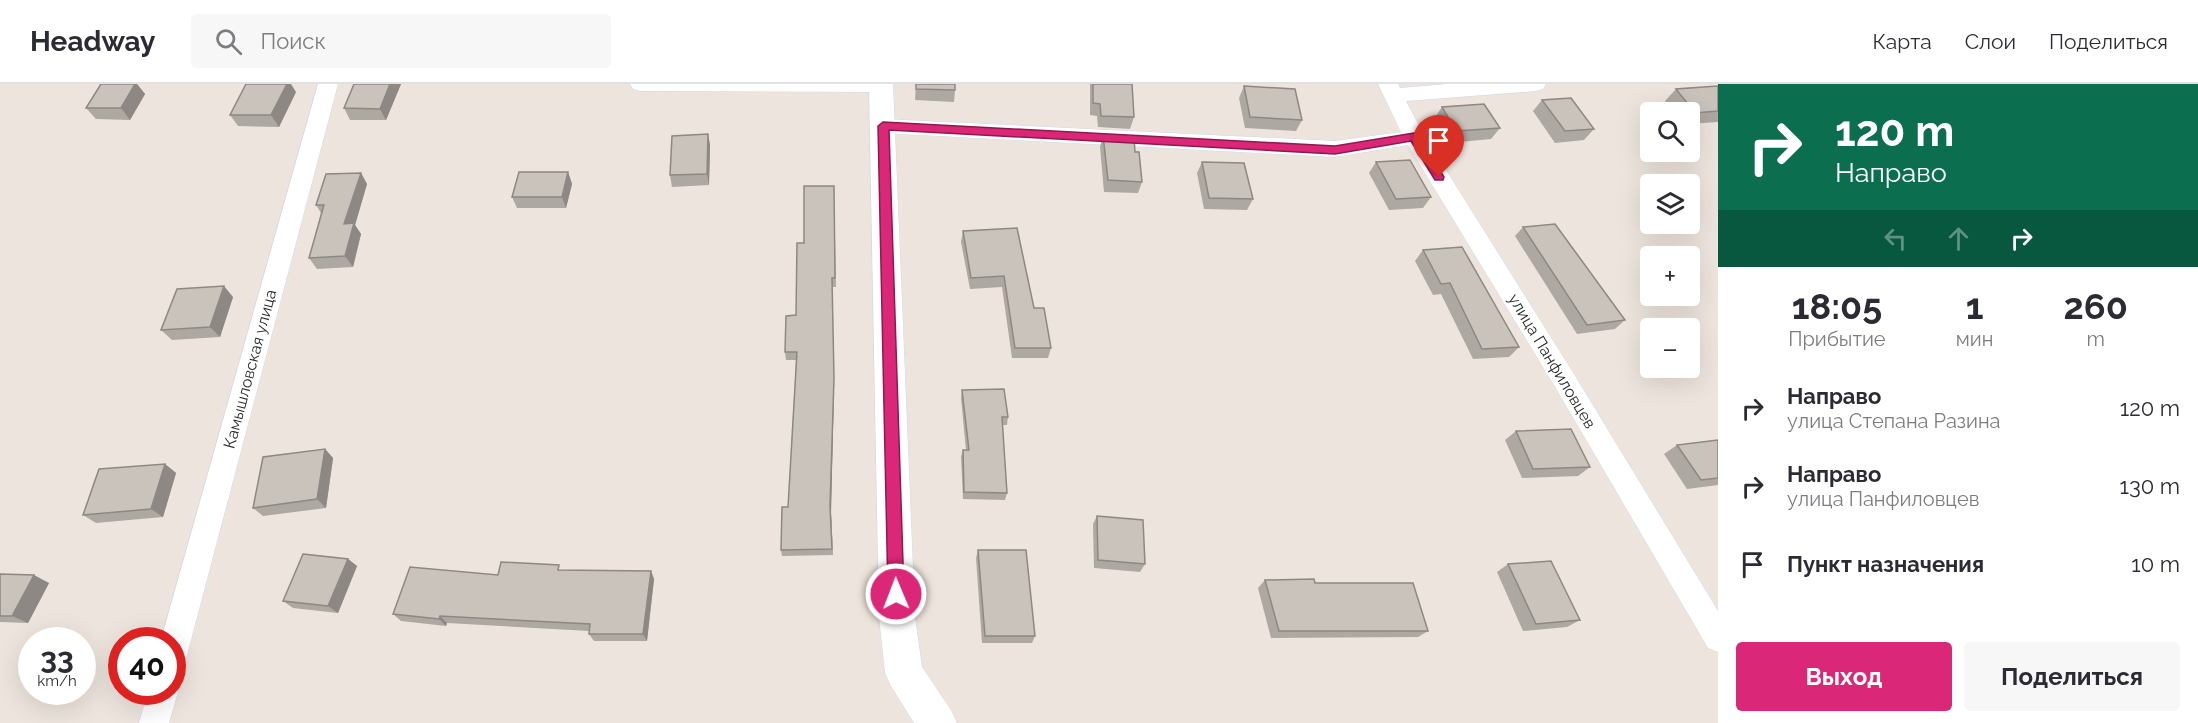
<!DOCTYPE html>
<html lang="ru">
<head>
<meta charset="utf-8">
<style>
  :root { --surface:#fff; --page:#f7f7f7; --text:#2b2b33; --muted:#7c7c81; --line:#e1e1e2; --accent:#db2777 }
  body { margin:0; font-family:Raleway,sans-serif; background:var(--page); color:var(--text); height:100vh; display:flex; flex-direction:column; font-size:22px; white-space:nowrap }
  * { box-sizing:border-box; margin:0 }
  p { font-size:20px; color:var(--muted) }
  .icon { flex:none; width:33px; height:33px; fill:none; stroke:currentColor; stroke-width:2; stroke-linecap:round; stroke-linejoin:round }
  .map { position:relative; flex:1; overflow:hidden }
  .details { display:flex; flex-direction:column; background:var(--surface); width:480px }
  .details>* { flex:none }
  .banner { background:#0b6e4f; color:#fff; overflow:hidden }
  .tools { position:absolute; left:1640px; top:18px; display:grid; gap:12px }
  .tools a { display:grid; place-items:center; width:60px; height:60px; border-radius:6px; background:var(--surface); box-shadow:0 6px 24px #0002; font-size:30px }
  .speed { position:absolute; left:18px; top:543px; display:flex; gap:12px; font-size:30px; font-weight:700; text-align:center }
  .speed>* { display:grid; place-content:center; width:78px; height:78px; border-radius:50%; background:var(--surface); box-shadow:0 6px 24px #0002; line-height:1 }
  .speed small { font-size:15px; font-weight:400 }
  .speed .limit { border:9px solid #d22; background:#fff; color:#111 }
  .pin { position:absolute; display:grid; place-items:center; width:51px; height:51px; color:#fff; margin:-62px -26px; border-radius:50% 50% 50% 0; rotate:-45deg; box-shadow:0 0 6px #0007 }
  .pin .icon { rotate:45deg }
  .me { position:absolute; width:66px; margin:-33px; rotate:359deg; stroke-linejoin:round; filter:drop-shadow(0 0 4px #0008) }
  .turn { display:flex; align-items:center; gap:21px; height:126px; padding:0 18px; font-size:27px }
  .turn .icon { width:78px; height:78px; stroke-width:2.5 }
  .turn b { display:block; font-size:42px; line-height:51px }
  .lanes { display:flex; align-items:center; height:57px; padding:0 18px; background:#0003; justify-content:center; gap:30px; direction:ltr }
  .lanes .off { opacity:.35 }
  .eta { display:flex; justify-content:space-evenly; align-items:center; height:102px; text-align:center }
  .eta b { font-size:36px; font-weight:700; line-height:42px }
  .action { display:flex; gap:12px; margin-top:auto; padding:12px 18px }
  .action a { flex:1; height:69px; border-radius:6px; background:var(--accent); color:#fff; font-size:24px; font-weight:700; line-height:69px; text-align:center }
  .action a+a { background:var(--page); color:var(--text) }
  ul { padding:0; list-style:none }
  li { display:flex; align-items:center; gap:18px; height:78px; padding:0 18px }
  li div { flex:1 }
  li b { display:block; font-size:22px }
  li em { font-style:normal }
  header { display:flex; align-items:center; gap:36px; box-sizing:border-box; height:84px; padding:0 30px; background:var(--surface); border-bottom:2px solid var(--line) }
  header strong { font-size:28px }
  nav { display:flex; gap:33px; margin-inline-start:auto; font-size:21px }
  .search { width:420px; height:54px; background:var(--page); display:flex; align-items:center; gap:15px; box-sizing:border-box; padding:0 21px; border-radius:6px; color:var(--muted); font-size:22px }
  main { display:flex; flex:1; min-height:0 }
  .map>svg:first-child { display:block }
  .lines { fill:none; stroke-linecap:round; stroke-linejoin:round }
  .minor-casing { stroke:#d2d7e4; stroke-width:1 }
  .tertiary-casing { stroke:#d2d7e4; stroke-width:1 }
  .minor { fill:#fff; fill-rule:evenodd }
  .tertiary { fill:#fff; fill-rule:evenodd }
  .wall { fill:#ada8a1 }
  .shaded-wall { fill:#8d8883 }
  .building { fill:#c9c3bb; stroke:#8d8883; stroke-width:1.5 }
  .route { fill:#db2777; stroke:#8e194d; stroke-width:1.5 }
  .labels { text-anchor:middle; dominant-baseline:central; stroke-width:5; stroke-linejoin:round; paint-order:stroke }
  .street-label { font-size:16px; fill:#2b2b2b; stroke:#fff }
</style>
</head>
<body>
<header>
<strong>Headway</strong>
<div class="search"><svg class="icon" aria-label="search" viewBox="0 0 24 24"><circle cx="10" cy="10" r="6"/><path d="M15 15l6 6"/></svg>Поиск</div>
<nav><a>Карта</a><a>Слои</a><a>Поделиться</a></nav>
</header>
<main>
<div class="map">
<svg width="1718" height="639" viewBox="0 0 1718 639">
  <rect width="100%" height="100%" fill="#ede5dd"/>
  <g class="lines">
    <g class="minor-casing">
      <g id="minor">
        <polygon points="318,0 338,0 187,571 182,581 172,585 172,556 161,556"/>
        <polygon points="630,0 890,0 891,1 888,6 881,8 640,7 633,5"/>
        <polygon points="1378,0 1398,0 1400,4 1447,0 1546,0 1543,5 1536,7 1406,17 1424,51 1572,287 1718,527 1718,568 1708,564 1554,301 1408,61 1335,73 883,49 876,47 873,42 876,37 883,35 1335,57 1401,48"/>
        <polygon points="172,597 178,608 169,639 139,639 148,608 172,608"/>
      </g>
    </g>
    <g class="tertiary-casing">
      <polygon id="tertiary" points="869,0 893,0 915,533 922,583 951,626 957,639 914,639 891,602 885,589 879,533"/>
    </g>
    <use href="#minor" class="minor"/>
    <use href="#tertiary" class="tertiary"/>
  </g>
  <g class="wall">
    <polygon points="101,0 137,0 145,10 130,36 96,35 86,24"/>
    <polygon points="354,0 401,0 386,36 350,36 344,24"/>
    <polygon points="916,0 955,6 954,18 915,16"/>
    <polygon points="1090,0 1132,0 1134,33 1130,45 1098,43 1097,32 1090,31"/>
    <polygon points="1244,2 1302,36 1296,47 1245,44 1239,14"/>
    <polygon points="1718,2 1718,38 1689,40 1689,28 1675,28 1665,17 1676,5"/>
    <polygon points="296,8 279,43 238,42 230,31"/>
    <polygon points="1542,16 1594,45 1584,56 1555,59 1533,27"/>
    <polygon points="1442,23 1500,44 1491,55 1449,59 1434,35"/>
    <polygon points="708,50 710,61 709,101 672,103 670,91"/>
    <polygon points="1103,51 1135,68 1142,98 1138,109 1104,108 1100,63"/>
    <polygon points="1202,78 1253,115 1247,126 1204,125 1197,89"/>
    <polygon points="1376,78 1431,113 1423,124 1389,126 1369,89"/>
    <polygon points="568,88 572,100 566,124 517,124 512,113"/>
    <polygon points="361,89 367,100 355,141 361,150 353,183 317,185 309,174 321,129 316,121"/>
    <polygon points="834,102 836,203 832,203 834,302 831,429 833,471 782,472 781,466 788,423 796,276 786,276 785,268 796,231 804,159"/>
    <polygon points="1523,143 1625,236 1615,245 1577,250 1515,152"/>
    <polygon points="963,147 1034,224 1051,264 1048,274 1012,274 1002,203 970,205 961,158"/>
    <polygon points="1423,166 1519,263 1509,273 1473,275 1441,210 1433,211 1415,177"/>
    <polygon points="233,213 220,253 172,256 161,246"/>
    <polygon points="962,306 1008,333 1007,341 1002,341 1007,409 1005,416 963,415 961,373 963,366 966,366 961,314"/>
    <polygon points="1516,347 1590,383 1578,392 1522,394 1505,356"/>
    <polygon points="1718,356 1718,401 1687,405 1664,370 1677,361"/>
    <polygon points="325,365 333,374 326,424 263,432 253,424"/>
    <polygon points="165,380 176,389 163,433 96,439 83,431"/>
    <polygon points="1097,432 1145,480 1140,488 1094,484 1093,440"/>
    <polygon points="978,466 1035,552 1032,559 982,559 976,474"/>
    <polygon points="348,475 357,482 338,529 293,524 283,517"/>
    <polygon points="1508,480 1580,536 1567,543 1523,547 1497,488"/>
    <polygon points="562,486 651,487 654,495 647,557 594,557 589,550 589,547 447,539 446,542 401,537 393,530 498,491"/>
    <polygon points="0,490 49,499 28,539 0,538"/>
    <polygon points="1265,496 1315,499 1428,547 1418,553 1271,554 1258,504"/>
  </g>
  <g class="shaded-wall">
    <polygon points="135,0 137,0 145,10 130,36 121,24"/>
    <polygon points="287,0 291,0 296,8 279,43 271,31"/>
    <polygon points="390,0 401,0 386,36 380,25"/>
    <polygon points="708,50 710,61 709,101 707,90"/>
    <polygon points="568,88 572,100 566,124 562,113"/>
    <polygon points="361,89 367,100 355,141 361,150 353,183 345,172 344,140"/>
    <polygon points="832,194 834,302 831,429 833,471 830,422"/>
    <polygon points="224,202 233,213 220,253 210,243"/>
    <polygon points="325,365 333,374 326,424 317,415"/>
    <polygon points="165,380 176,389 163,433 151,425"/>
    <polygon points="348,475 357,482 338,529 328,522"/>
    <polygon points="651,487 654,495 647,557 643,550"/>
    <polygon points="34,491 49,499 28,539 12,532"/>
    <polygon points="440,532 447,539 446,542 439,535"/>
  </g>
  <g class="building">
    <polygon points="101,0 135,0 121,24 86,24"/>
    <polygon points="246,0 287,0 271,31 230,31"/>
    <polygon points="354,0 390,0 380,25 344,24"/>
    <polygon points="916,0 955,0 955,6 916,5"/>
    <polygon points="1093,0 1132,0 1134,33 1101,32 1100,20 1093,19"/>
    <polygon points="1244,2 1295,5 1302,36 1250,33"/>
    <polygon points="1718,2 1718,27 1695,29 1676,5"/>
    <polygon points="1571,14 1594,45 1565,47 1542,16"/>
    <polygon points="1484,20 1500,44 1456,47 1442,23"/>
    <polygon points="708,50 707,90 670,91 672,52"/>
    <polygon points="1103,51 1134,53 1135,68 1139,68 1142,98 1108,96"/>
    <polygon points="1410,76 1431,113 1396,115 1376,78"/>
    <polygon points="1202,78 1244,79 1253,115 1209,114"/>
    <polygon points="519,88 568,88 562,113 512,113"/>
    <polygon points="361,89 344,140 354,139 345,172 309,174 324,121 316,121 326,90"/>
    <polygon points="804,102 834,102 835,194 832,194 834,294 830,422 832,465 781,466 782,423 788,423 797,268 785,268 786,232 796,231 797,159 804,159"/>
    <polygon points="1555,140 1625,236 1587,241 1523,143"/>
    <polygon points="1017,144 1034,224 1044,224 1051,264 1015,264 1004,192 971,194 963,147"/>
    <polygon points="1462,163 1519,263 1482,265 1450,199 1441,200 1423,166"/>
    <polygon points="224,202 210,243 161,246 177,205"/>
    <polygon points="1004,305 1008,333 1002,333 1007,409 964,408 963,366 969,366 962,306"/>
    <polygon points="1571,345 1590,383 1533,385 1516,347"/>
    <polygon points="1718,356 1718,394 1701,396 1677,361"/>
    <polygon points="325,365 317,415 253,424 263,373"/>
    <polygon points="165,380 151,425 83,431 99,385"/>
    <polygon points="1097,432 1143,436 1145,480 1098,476"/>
    <polygon points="978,466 1026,466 1035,552 985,552"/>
    <polygon points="303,470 348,475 328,522 283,517"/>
    <polygon points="1551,477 1580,536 1536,540 1508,480"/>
    <polygon points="501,478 559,481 558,486 651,487 643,550 589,550 590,540 440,532 439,535 393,530 410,483 498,491"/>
    <polygon points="0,490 34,491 12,532 0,532"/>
    <polygon points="1314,495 1315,499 1413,499 1428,547 1279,547 1265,496"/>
  </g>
  <polygon class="route" points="883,38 1335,62 1414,49 1418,50 1444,93 1443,96 1435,96 1411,57 1335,70 889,46 904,510 901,515 896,517 891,515 888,510 878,42"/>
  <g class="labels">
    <g class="street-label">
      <text transform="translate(1552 277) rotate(59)">улица Панфиловцев</text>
      <text transform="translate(250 285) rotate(-75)">Камышловская улица</text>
    </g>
  </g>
</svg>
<div class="tools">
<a><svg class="icon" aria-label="search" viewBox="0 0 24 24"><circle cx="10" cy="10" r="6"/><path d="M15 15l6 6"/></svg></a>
<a><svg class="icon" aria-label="layers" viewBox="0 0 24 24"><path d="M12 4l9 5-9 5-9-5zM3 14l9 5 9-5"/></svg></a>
<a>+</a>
<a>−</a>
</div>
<div class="speed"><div>33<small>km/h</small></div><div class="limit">40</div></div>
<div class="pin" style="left:1439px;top:93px;background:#d93025"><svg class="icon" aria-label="arrive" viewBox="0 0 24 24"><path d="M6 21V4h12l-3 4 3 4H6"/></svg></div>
<svg class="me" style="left:896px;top:510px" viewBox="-20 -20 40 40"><circle r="17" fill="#db2777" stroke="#fff" stroke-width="3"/><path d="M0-11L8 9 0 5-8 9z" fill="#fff"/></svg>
</div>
<section class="details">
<div class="banner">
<div class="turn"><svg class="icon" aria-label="right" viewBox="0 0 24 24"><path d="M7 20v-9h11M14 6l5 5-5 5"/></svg><div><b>120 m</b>Направо</div></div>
<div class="lanes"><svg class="icon off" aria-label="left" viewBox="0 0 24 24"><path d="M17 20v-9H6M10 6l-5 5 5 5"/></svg><svg class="icon off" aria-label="ahead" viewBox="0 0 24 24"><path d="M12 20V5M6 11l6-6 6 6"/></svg><svg class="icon" aria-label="right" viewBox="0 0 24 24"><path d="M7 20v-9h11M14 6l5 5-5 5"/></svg></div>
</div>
<div class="eta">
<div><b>18:05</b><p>Прибытие</p></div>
<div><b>1</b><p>мин</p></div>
<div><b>260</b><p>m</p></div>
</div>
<ul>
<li><svg class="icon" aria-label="right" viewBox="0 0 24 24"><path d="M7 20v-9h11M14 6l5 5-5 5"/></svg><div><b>Направо</b><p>улица Степана Разина</p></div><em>120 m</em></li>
<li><svg class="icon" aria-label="right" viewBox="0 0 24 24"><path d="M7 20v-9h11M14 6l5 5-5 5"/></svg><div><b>Направо</b><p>улица Панфиловцев</p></div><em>130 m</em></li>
<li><svg class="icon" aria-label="arrive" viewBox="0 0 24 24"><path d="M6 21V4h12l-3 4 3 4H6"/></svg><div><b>Пункт назначения</b></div><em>10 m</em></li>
</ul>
<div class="action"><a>Выход</a><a>Поделиться</a></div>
</section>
</main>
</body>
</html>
